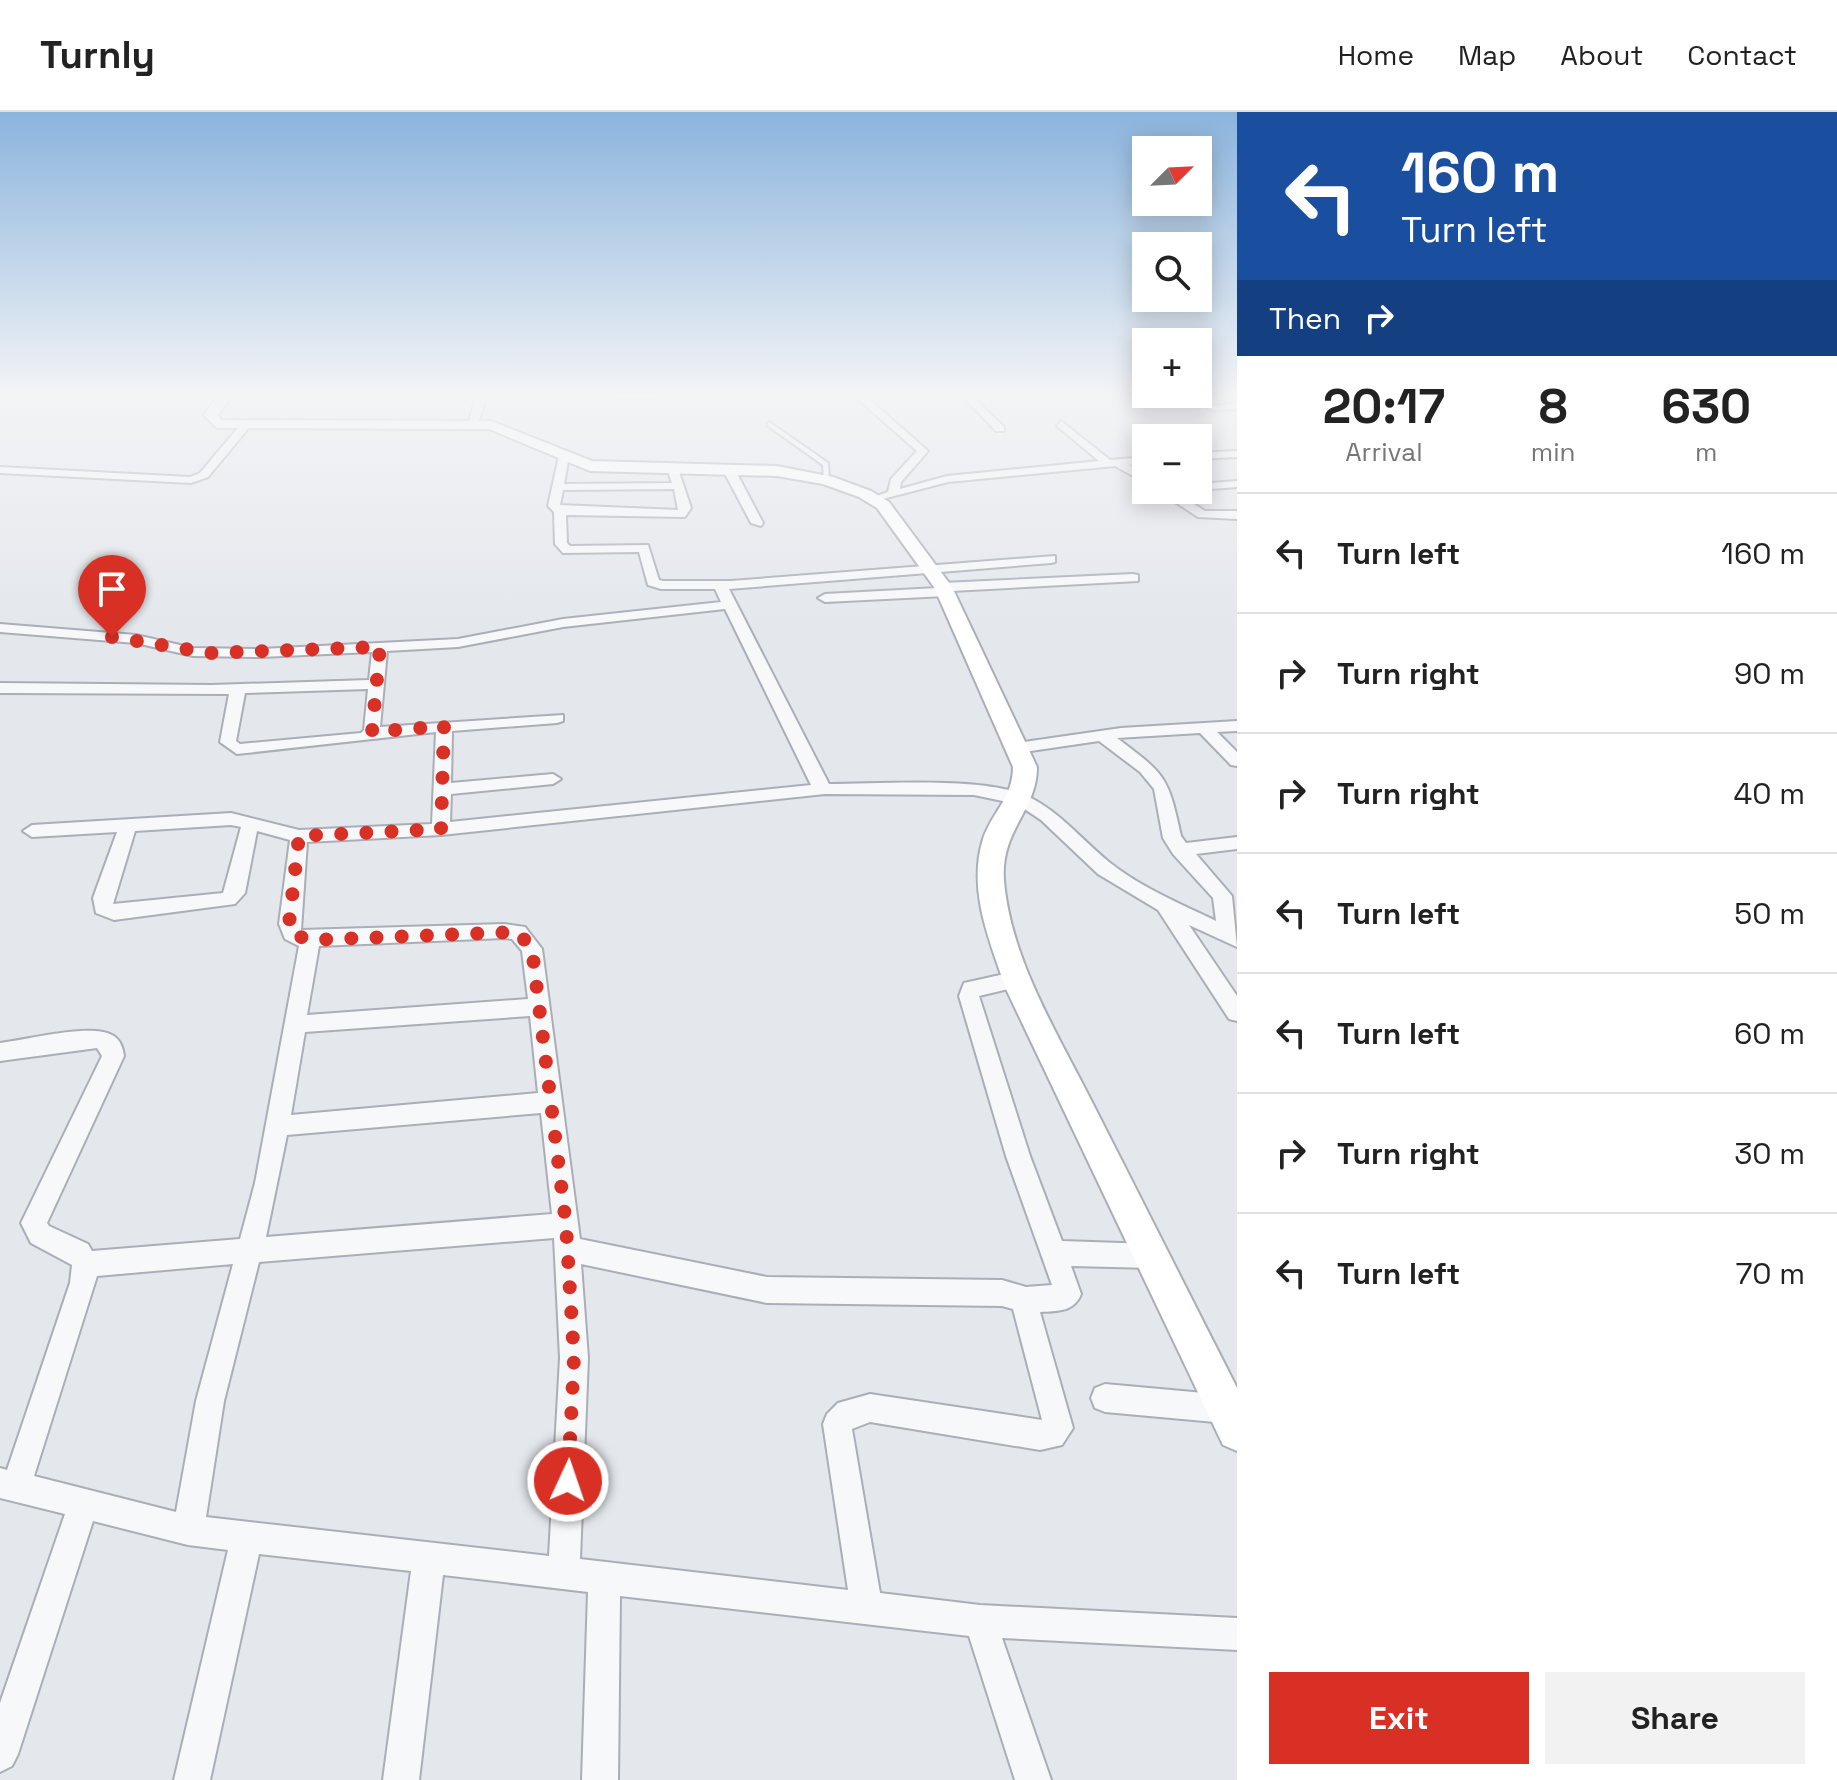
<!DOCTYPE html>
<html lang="en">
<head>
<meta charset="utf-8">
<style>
  :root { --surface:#fff; --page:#f2f2f2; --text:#222; --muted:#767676; --line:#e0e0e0; --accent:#d93025 }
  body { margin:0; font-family:"Space Grotesk",sans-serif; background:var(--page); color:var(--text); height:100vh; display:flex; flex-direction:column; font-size:30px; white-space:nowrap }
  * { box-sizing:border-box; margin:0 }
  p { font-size:26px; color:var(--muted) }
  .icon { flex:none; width:44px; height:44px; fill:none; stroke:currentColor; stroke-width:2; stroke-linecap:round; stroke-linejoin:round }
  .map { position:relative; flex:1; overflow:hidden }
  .details { display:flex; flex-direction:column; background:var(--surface); width:600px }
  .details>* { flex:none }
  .banner { background:#1a4fa0; color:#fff; overflow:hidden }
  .needle { width:52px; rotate:66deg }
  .controls { position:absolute; left:1132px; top:24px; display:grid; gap:16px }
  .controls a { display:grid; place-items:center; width:80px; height:80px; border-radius:0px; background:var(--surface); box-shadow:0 4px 20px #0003; font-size:40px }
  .pin { position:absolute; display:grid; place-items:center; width:68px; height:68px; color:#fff; margin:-82px -34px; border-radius:50% 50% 50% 0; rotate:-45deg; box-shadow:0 0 8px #0007 }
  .pin .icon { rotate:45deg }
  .me { position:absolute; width:88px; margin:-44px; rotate:3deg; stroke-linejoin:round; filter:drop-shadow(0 0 6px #0008) }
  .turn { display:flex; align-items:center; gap:28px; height:168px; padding:0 32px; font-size:36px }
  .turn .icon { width:104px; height:104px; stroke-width:2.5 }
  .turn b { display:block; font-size:56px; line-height:68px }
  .then { display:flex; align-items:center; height:76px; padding:0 32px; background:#0003; gap:16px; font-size:30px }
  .eta { display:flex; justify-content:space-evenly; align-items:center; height:136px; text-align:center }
  .eta b { font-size:48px; font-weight:800; line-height:56px }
  .primary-button { display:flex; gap:16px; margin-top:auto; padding:16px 32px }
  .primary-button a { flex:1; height:92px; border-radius:0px; background:var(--accent); color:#fff; font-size:32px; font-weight:800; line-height:92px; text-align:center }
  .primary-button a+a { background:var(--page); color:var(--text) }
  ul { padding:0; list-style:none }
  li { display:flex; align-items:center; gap:24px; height:120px; padding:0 32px; border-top:2px solid var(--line) }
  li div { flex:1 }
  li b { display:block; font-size:30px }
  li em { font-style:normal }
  header { display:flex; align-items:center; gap:48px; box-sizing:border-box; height:112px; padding:0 40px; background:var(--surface); border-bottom:2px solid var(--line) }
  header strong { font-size:38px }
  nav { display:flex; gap:44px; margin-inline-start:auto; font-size:28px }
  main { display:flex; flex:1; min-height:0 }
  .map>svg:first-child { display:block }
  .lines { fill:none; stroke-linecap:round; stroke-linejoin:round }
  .lane-casing { stroke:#a9aeb7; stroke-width:4 }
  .street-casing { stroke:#a9aeb7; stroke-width:4 }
  .secondary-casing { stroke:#a9aeb7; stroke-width:4 }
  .lane { fill:#f7f8fa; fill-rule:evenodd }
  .street { fill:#f7f8fa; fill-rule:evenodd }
  .secondary { fill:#fff; fill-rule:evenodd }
  .route { stroke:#d93025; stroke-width:14; stroke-dasharray:0 25.2 }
</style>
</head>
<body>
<header>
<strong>Turnly</strong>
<nav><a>Home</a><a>Map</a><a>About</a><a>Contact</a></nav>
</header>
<main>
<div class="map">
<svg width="1237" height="1668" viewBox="0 0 1237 1668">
  <rect width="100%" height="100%" fill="#e4e7ec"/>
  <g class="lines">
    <g class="lane-casing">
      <polygon id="lane" points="769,310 828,351 829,369 824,368 823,353 767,313"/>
    </g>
    <g class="street-casing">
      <g id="street">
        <polygon points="477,282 513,282 486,286 478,312 473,315 468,312"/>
        <polygon points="592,282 663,282 664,283 659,286 597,285"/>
        <polygon points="852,282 863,282 928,339 901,370 900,377 947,364 1099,349 1057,314 1061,309 1110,348 1146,345 1146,351 1129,353 1146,363 1146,371 1115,354 948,370 871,390 871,386 888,380 891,367 917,339"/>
        <polygon points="960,282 970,282 1004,315 1004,319 996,319"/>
        <polygon points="1237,291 1237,297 1211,298 1206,295"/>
        <polygon points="242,311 251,313 208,365 191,371 0,361 0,355 190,365 200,361"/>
        <polygon points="1237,339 1237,345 1198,347 1198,341"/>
        <path d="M564 341 569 344 564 372 672 371 667 356 677 354 691 396 685 405 566 403 567 431 570 434 648 433 659 468 663 469H731L1055 444V450L1051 451 729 477 829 672C880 672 986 664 1029 685 1060 700 1083 729 1109 750 1140 775 1181 792 1216 809L1213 786 1173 742 1163 726 1154 677 1140 660 1099 629 1017 641 1009 636 1017 631 1121 616 1237 609V619L1217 620 1237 640V654L1231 653 1200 621 1117 626C1166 663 1168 664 1181 724L1186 731 1237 725V737L1196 742 1232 784 1237 835 1189 813 1237 884V909L1229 907 1158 798 1098 762 1041 708 1017 692 974 683 825 682 441 723 307 730 301 818 504 812 525 815 542 837 580 1127 767 1165 1002 1168 1026 1175 1052 1173 1006 1044 959 884 964 871 1018 859 1025 861 1028 867 1025 873 979 884 1030 1044 1062 1129 1151 1132 1160 1135 1164 1144 1160 1153 1151 1156 1071 1154 1081 1182C1074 1200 1058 1199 1040 1200L1073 1316 1062 1333 1040 1338 870 1310 852 1317 880 1481 980 1493 1237 1506V1538L1002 1526 1051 1668H1015L969 1524 620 1484 618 1668H582L588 1480 443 1463 419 1668H383L411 1459 259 1442 210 1668H174L228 1438 188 1433 93 1409 18 1642 12 1654 0 1660V1591L65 1402 0 1386V1356L7 1358 70 1171 72 1153 31 1131 21 1111 102 944 97 936 0 949V931C26 928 90 911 112 923 120 927 123 936 124 944L47 1111 49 1114 88 1132 92 1139 240 1127 255 1071 299 834 285 827 279 812 290 728 257 719 245 781 235 792 114 808 96 801 93 786 117 720 32 725 23 719 32 713 231 701 299 718 432 712 436 620 237 642 220 630 229 582 0 581V571L212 573 369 568 372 540 261 545 193 544 136 531 0 520V512L136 523 193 536 261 537 458 527 563 507 721 490 715 477H661L648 473 639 440 563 441 555 432 554 400 548 394 559 344ZM674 377 678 398 560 393 563 378ZM725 497 811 673 450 710 451 682 553 672 561 667 553 662 451 671 452 619 557 611 563 609V603L380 615 387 539 458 535 563 515ZM368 577 364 618 361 621 240 632 236 629 245 581ZM231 713 241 715 223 781 113 792 135 719ZM504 826 512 827 522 839 528 887 307 903 319 834ZM530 904 538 981 291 1003 305 920ZM541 1001 552 1102 266 1125 287 1023ZM554 1126 560 1246 549 1444 206 1405 224 1289 259 1150ZM233 1152 196 1289 176 1400 34 1364 97 1164ZM581 1152 767 1191 1002 1194 1013 1197 1042 1308 870 1282 838 1291 827 1302 823 1312 848 1478 580 1447 588 1246Z"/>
        <polygon points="728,353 734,356 763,411 761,414 751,411 722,356"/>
        <polygon points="1237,369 1237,375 1198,378 1196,378 1198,372"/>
        <polygon points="1157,378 1171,378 1205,399 1237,399 1237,407 1198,405"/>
        <polygon points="1133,462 1138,463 1138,469 952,479 946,484 825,490 818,486 825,482 937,476 943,471"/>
        <polygon points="1105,1272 1226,1283 1236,1287 1237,1305 1226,1311 1105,1300 1095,1296 1091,1286 1095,1276"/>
      </g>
    </g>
    <g class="secondary-casing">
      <path id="secondary" d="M219 282H233L218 303 221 308 491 309 592 349 777 354 833 365 871 379 889 390 952 475 1037 655C1037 699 1000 718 1004 769 1011 849 1059 924 1094 994 1142 1088 1189 1182 1237 1276V1339L1223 1333 1006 877C990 830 967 778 983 727 992 700 1013 686 1013 655L934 475 877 396 859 385 823 372 777 364 590 359 489 317 217 316 204 303Z"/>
    </g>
    <use href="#lane" class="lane"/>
    <use href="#street" class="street"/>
    <use href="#secondary" class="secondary"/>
  </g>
  <linearGradient id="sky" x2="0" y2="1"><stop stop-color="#8bb4dd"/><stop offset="0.55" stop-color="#f3f4f6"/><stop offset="1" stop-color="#f3f4f6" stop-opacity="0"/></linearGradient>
  <rect width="1237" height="515" fill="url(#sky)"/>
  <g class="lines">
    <polyline class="route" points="112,525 210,541 380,535 372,620 444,614 441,717 299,724 289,812 292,822 310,828 518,820 532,837 566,1113 574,1246 568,1369"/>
  </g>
</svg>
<div class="controls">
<a><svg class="needle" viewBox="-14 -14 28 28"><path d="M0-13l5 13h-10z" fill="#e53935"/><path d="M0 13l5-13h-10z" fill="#767676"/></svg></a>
<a><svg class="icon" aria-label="search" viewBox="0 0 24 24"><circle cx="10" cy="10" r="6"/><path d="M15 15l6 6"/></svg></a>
<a>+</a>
<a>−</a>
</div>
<div class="pin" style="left:112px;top:525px;background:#d93025"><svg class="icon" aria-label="arrive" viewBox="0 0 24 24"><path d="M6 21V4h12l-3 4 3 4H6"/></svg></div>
<svg class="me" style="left:568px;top:1369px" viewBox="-20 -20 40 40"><circle r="17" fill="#d93025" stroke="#fff" stroke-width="3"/><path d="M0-11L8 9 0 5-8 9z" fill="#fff"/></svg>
</div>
<section class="details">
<div class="banner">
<div class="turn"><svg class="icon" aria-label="left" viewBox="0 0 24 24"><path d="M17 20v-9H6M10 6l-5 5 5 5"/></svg><div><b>160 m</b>Turn left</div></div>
<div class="then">Then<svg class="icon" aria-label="right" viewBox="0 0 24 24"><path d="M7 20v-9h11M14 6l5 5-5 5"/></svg></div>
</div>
<div class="eta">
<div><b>20:17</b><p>Arrival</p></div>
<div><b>8</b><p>min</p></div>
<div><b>630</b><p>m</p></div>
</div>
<ul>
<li><svg class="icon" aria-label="left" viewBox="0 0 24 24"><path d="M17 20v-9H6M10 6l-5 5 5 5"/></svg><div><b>Turn left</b></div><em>160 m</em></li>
<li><svg class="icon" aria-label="right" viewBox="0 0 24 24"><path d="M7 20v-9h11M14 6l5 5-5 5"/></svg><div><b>Turn right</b></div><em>90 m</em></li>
<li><svg class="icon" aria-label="right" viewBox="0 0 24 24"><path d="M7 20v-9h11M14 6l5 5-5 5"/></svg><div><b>Turn right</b></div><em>40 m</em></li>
<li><svg class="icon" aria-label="left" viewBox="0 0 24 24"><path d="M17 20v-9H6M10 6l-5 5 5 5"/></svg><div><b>Turn left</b></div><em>50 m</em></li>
<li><svg class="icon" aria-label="left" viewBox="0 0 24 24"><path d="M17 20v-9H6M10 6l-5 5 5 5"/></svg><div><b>Turn left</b></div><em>60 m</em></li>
<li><svg class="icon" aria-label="right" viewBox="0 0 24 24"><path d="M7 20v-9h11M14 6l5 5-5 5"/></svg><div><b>Turn right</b></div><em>30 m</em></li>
<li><svg class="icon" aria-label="left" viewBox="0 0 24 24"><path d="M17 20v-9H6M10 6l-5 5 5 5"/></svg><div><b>Turn left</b></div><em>70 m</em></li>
</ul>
<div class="primary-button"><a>Exit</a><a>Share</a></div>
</section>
</main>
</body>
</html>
